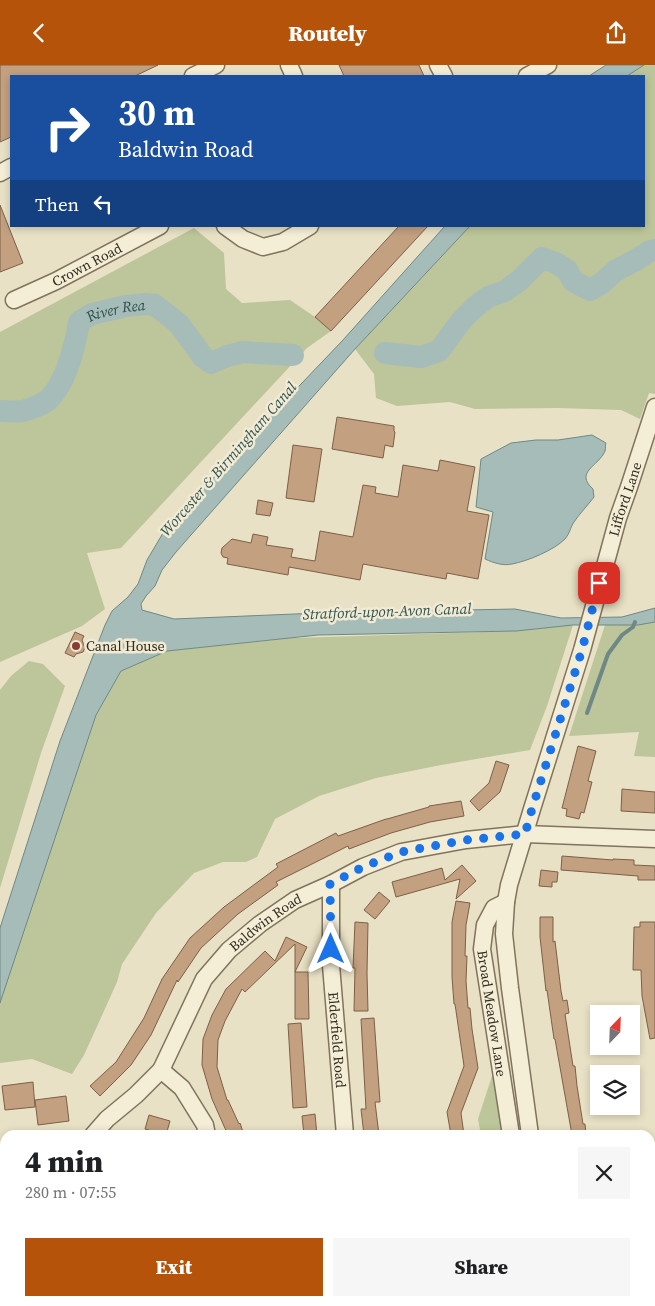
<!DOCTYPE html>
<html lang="en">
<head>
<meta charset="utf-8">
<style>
  :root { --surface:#fff; --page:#f6f6f6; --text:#202124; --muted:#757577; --accent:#b45309 }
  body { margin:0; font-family:"Source Serif 4",serif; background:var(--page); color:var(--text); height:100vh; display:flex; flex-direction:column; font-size:19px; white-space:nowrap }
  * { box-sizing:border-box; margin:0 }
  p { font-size:16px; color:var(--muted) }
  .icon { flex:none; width:28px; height:28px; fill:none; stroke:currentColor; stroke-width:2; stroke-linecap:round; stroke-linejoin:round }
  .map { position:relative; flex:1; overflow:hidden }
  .sheet { position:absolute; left:0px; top:1065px; width:655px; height:176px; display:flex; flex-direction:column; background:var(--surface); border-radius:15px 15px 0 0; box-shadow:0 2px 8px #0003 }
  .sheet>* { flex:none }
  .banner { position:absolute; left:10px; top:10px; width:635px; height:152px; border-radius:0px; box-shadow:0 2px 8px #0003; background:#1a4fa0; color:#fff; overflow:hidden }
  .needle { width:32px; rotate:23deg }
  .controls { position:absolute; left:590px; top:940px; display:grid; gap:10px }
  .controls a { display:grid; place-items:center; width:50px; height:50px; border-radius:0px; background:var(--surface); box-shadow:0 2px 8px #0003; font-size:25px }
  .pin { position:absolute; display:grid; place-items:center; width:42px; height:42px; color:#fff; margin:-21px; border-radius:10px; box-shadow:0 2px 8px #0006 }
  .me { position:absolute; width:55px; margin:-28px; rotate:0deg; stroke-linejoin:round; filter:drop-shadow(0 0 4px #0008) }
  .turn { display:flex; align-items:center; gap:18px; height:105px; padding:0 25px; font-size:22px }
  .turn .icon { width:65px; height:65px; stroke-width:2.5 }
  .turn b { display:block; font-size:35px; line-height:42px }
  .then { display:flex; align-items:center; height:48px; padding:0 25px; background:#0003; gap:10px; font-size:19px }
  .round { display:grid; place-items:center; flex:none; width:52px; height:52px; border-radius:0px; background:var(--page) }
  .summary { display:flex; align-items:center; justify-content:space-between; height:85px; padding:0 25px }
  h1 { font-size:30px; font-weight:800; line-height:38px }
  .action { display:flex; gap:10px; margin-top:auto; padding:10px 25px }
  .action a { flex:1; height:58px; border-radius:0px; background:var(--accent); color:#fff; font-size:20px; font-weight:800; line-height:58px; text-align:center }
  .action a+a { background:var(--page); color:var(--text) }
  header { display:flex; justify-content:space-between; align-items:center; height:65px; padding:0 25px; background:var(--accent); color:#fff; font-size:22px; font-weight:800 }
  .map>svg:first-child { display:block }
  .green { fill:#bdc59a }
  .water { fill:#a6bcb8; stroke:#6e8985 }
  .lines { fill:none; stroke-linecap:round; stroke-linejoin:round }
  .stream { stroke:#6e8985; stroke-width:4 }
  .river { stroke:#a6bcb8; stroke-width:22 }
  .building { fill:#c2a080; stroke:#7d6046 }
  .minor-casing { stroke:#81735d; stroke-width:19 }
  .minor { stroke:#f4eed7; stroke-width:16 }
  .route { stroke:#1a73e8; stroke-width:9; stroke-dasharray:0 16.2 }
  .poi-dot { fill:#893b35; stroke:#f1ebd4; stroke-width:2 }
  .labels { text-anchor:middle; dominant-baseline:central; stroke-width:5; stroke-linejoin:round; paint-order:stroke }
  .street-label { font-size:14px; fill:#332b1f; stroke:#f1ebd4 }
  .poi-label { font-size:14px; fill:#332b1f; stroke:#f1ebd4; text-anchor:start }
  .water-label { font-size:15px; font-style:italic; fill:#305151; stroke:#f1ebd4 }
</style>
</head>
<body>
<header><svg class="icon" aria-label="back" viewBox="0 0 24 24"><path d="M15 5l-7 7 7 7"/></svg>Routely<svg class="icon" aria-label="share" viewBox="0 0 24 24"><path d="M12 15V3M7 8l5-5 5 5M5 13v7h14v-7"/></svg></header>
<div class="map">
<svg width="655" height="1241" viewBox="0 0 655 1241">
  <rect width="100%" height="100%" fill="#e8e1c5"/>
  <g class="green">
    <polygon points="644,0 655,0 655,329 649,328 640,354 621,345 558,343 475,344 450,337 397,341 376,333 374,309 355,284 470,161 644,161 644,11 627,11"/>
    <polygon points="194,163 224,188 226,224 242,238 290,235 315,252 331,266 307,283 121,483 87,488 105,544 82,561 0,597 0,267"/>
    <polygon points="655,554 655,692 634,691 639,667 569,671 605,560"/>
    <polygon points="573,560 547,641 530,685 441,700 376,713 319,731 275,754 257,792 246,797 223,797 194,808 156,848 122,899 117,917 99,957 84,990 72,1009 32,994 0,998 0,938 96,650 121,606 167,586 292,573 516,566"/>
    <polygon points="29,596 43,599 65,621 41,688 0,823 0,625 11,611"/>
    <polygon points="494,1005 504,1070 481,1070 478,1054"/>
  </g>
  <g class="water">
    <polygon points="606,0 644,0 627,11 589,11"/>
    <polygon points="445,161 470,161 355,284 176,487 162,505 155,521 146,531 141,539 142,545 174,554 319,548 515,544 561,553 622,552 655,543 655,557 638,560 573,560 516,566 318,570 167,586 121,606 96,650 0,938 0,863 60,676 105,560 112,546 128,532 138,519 147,495 163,468 260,362 343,275"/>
    <path d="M592 370 606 378C605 380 606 383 605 386 599 401 574 407 593 424L594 432C588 440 580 448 574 457 570 463 570 468 565 474 554 485 528 496 512 499 503 501 494 498 485 494L493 447 476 442 481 394 511 378 536 375H558Z"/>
  </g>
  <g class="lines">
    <polyline class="stream" points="587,648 608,589 622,570 633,562 635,557"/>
    <g class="river">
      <polyline points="385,288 421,292 439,286 461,256 476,241 488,232 505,226 520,215 542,193 556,198 567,205 573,216 590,225 602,218 615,206 636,195 650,186 655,185"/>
      <path id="s1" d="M0 346C7 346 16 347 23 346 31 344 41 340 48 335 66 318 75 281 79 257L92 249 126 241 146 239 155 240 179 259 203 292 211 298 227 291 243 287 293 290"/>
    </g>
  </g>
  <g class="building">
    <polygon points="0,0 158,0 135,11 11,11 11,72 0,77"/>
    <polygon points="339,0 419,0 424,11 344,11"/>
    <polygon points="0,140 23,198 0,207"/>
    <polygon points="399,161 428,161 331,266 315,252"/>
    <polygon points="337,352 394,361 394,366 395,367 393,382 385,380 383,393 332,384"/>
    <polygon points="293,380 322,384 314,437 286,433"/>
    <polygon points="440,395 475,402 467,446 489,450 478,514 447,508 446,514 363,499 360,515 289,502 288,510 227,499 228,493 223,492 221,488 222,483 232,474 251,478 253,469 268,472 266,480 293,484 291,492 315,496 320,466 353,472 363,420 376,422 375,428 398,432 403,400 438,406"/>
    <polygon points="258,435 273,438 270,451 256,449"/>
    <polygon points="75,567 84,571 82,575 85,583 83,587 76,589 74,592 65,588"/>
    <polygon points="578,681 596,686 588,716 592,717 584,748 581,747 579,754 566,751 567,744 562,743"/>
    <polygon points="496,696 509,700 500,727 479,746 470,736 489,718"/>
    <polygon points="622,724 655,727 655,748 621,746"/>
    <polygon points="461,736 464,751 430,757 391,768 349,784 348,781 276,817 278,820 238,849 201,883 178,917 177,915 151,970 131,1000 100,1031 90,1021 116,997 144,953 162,914 190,873 224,842 278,802 276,799 336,768 338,771 386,754 387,754 429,742 429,741"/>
    <polygon points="562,791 613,795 613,794 634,795 634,800 655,801 655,815 638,815 638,811 561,805"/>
    <polygon points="462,800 476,816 456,834 460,814 396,832 392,817 442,803 445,815"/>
    <polygon points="541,805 558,807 557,817 552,817 552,822 539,821"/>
    <polygon points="379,827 390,836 375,854 364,845"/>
    <polygon points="456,836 470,838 466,860 465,891 467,891 466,916 468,943 470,943 472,964 478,1003 461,1048 464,1070 451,1070 447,1047 464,1001 455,939 454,939 452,912 452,857"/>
    <polygon points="540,852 553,852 553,877 555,876 561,926 563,936 567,935 569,948 565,949 573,1001 575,1001 577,1021 583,1059 585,1059 586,1070 572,1070 555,974 554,974 547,925 546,926 540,872"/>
    <polygon points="355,857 368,858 367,908 368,946 354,946 355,903 353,903"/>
    <polygon points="640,857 655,857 655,973 650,974 642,931 641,905 633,905 634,862 640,862"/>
    <polygon points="286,872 307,882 295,907 308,907 309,954 295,954 295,879 245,927 242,924 225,956 218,975 217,1002 227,1035 228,1035 239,1059 240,1058 244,1070 228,1070 212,1034 202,1000 203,974 212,950 226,924 265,886 275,896"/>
    <polygon points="374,953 380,1037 375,1037 379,1070 364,1070 361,1044 366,1044 361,954"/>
    <polygon points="301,958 307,1042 293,1043 288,959"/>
    <polygon points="33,1017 35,1042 5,1045 2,1021"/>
    <polygon points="66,1031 69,1056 38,1060 35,1035"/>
    <polygon points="315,1049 317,1070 304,1070 302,1051"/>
    <polygon points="149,1050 170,1056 166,1070 145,1064"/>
  </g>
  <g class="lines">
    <g class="minor-casing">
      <g id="minor">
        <polyline points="289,0 294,11"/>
        <polyline points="438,0 444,11"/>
        <polyline points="193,11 216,0"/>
        <polyline points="527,11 548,0"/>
        <polyline points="0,108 11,102"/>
        <polyline points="225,161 243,174 263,182 283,177 310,161"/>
        <path id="s2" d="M14 235 56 216 160 161"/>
        <path id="s3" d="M331 819V900L345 1070"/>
        <path id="s4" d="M506 837 494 843 485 860 482 884 511 1070"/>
        <polyline points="161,1005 182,1023 205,1060 207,1070"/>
        <path id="s5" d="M93 1070 107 1054 136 1030 161 1005 204 914 229 885 260 859 295 835 331 819 363 802 401 787 466 775 525 769 655 774"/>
        <path id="s6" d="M530 1070 510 923 504 869 506 837 509 820 532 744 582 585 618 453 629 422 655 342"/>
        <polyline points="222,1236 223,1241"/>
        <polyline points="371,1236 372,1241"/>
        <polyline points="539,1236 539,1241"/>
        <polyline points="561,1236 562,1241"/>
        <polyline points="19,1241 20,1236"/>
      </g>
    </g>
    <use href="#minor" class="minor"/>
  </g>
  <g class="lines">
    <polyline class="route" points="331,884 330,819 363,802 401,787 466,775 525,769 532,744 582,585 599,518"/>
  </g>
  <circle class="poi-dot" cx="76" cy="581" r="5"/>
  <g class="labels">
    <g class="street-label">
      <text stroke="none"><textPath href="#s2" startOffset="81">Crown Road</textPath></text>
      <text stroke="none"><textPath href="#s6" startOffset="655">Lifford Lane</textPath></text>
      <text stroke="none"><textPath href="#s5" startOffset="279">Baldwin Road</textPath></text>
      <text stroke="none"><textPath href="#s4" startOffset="122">Broad Meadow Lane</textPath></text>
      <text stroke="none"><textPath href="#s3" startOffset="156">Elderfield Road</textPath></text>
    </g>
    <g class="poi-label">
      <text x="86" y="581">Canal House</text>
    </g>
    <g class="water-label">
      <text stroke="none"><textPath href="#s1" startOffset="175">River Rea</textPath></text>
      <text transform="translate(228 394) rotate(-49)">Worcester &amp; Birmingham Canal</text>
      <text transform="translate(387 546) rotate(-2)">Stratford-upon-Avon Canal</text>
    </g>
  </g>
</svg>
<div class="controls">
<a><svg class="needle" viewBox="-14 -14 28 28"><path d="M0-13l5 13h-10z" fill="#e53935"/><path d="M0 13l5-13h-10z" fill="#757577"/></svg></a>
<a><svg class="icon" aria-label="layers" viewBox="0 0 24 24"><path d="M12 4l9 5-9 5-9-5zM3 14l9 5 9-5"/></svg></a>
</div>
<div class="pin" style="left:599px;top:518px;background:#d93025"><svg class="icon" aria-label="arrive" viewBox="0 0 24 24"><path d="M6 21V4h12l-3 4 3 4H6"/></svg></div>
<svg class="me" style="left:331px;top:884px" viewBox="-20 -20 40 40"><path d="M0-17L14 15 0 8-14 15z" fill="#1a73e8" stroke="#fff" stroke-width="4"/></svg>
<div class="banner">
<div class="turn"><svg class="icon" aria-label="right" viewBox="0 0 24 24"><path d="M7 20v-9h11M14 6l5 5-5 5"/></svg><div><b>30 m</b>Baldwin Road</div></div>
<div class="then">Then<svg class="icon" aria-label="left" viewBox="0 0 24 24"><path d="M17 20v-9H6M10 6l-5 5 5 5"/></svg></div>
</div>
<section class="sheet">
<div class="summary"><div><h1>4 min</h1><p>280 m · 07:55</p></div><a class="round"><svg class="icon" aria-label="close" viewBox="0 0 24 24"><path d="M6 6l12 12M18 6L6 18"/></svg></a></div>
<div class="action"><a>Exit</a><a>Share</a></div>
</section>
</div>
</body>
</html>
